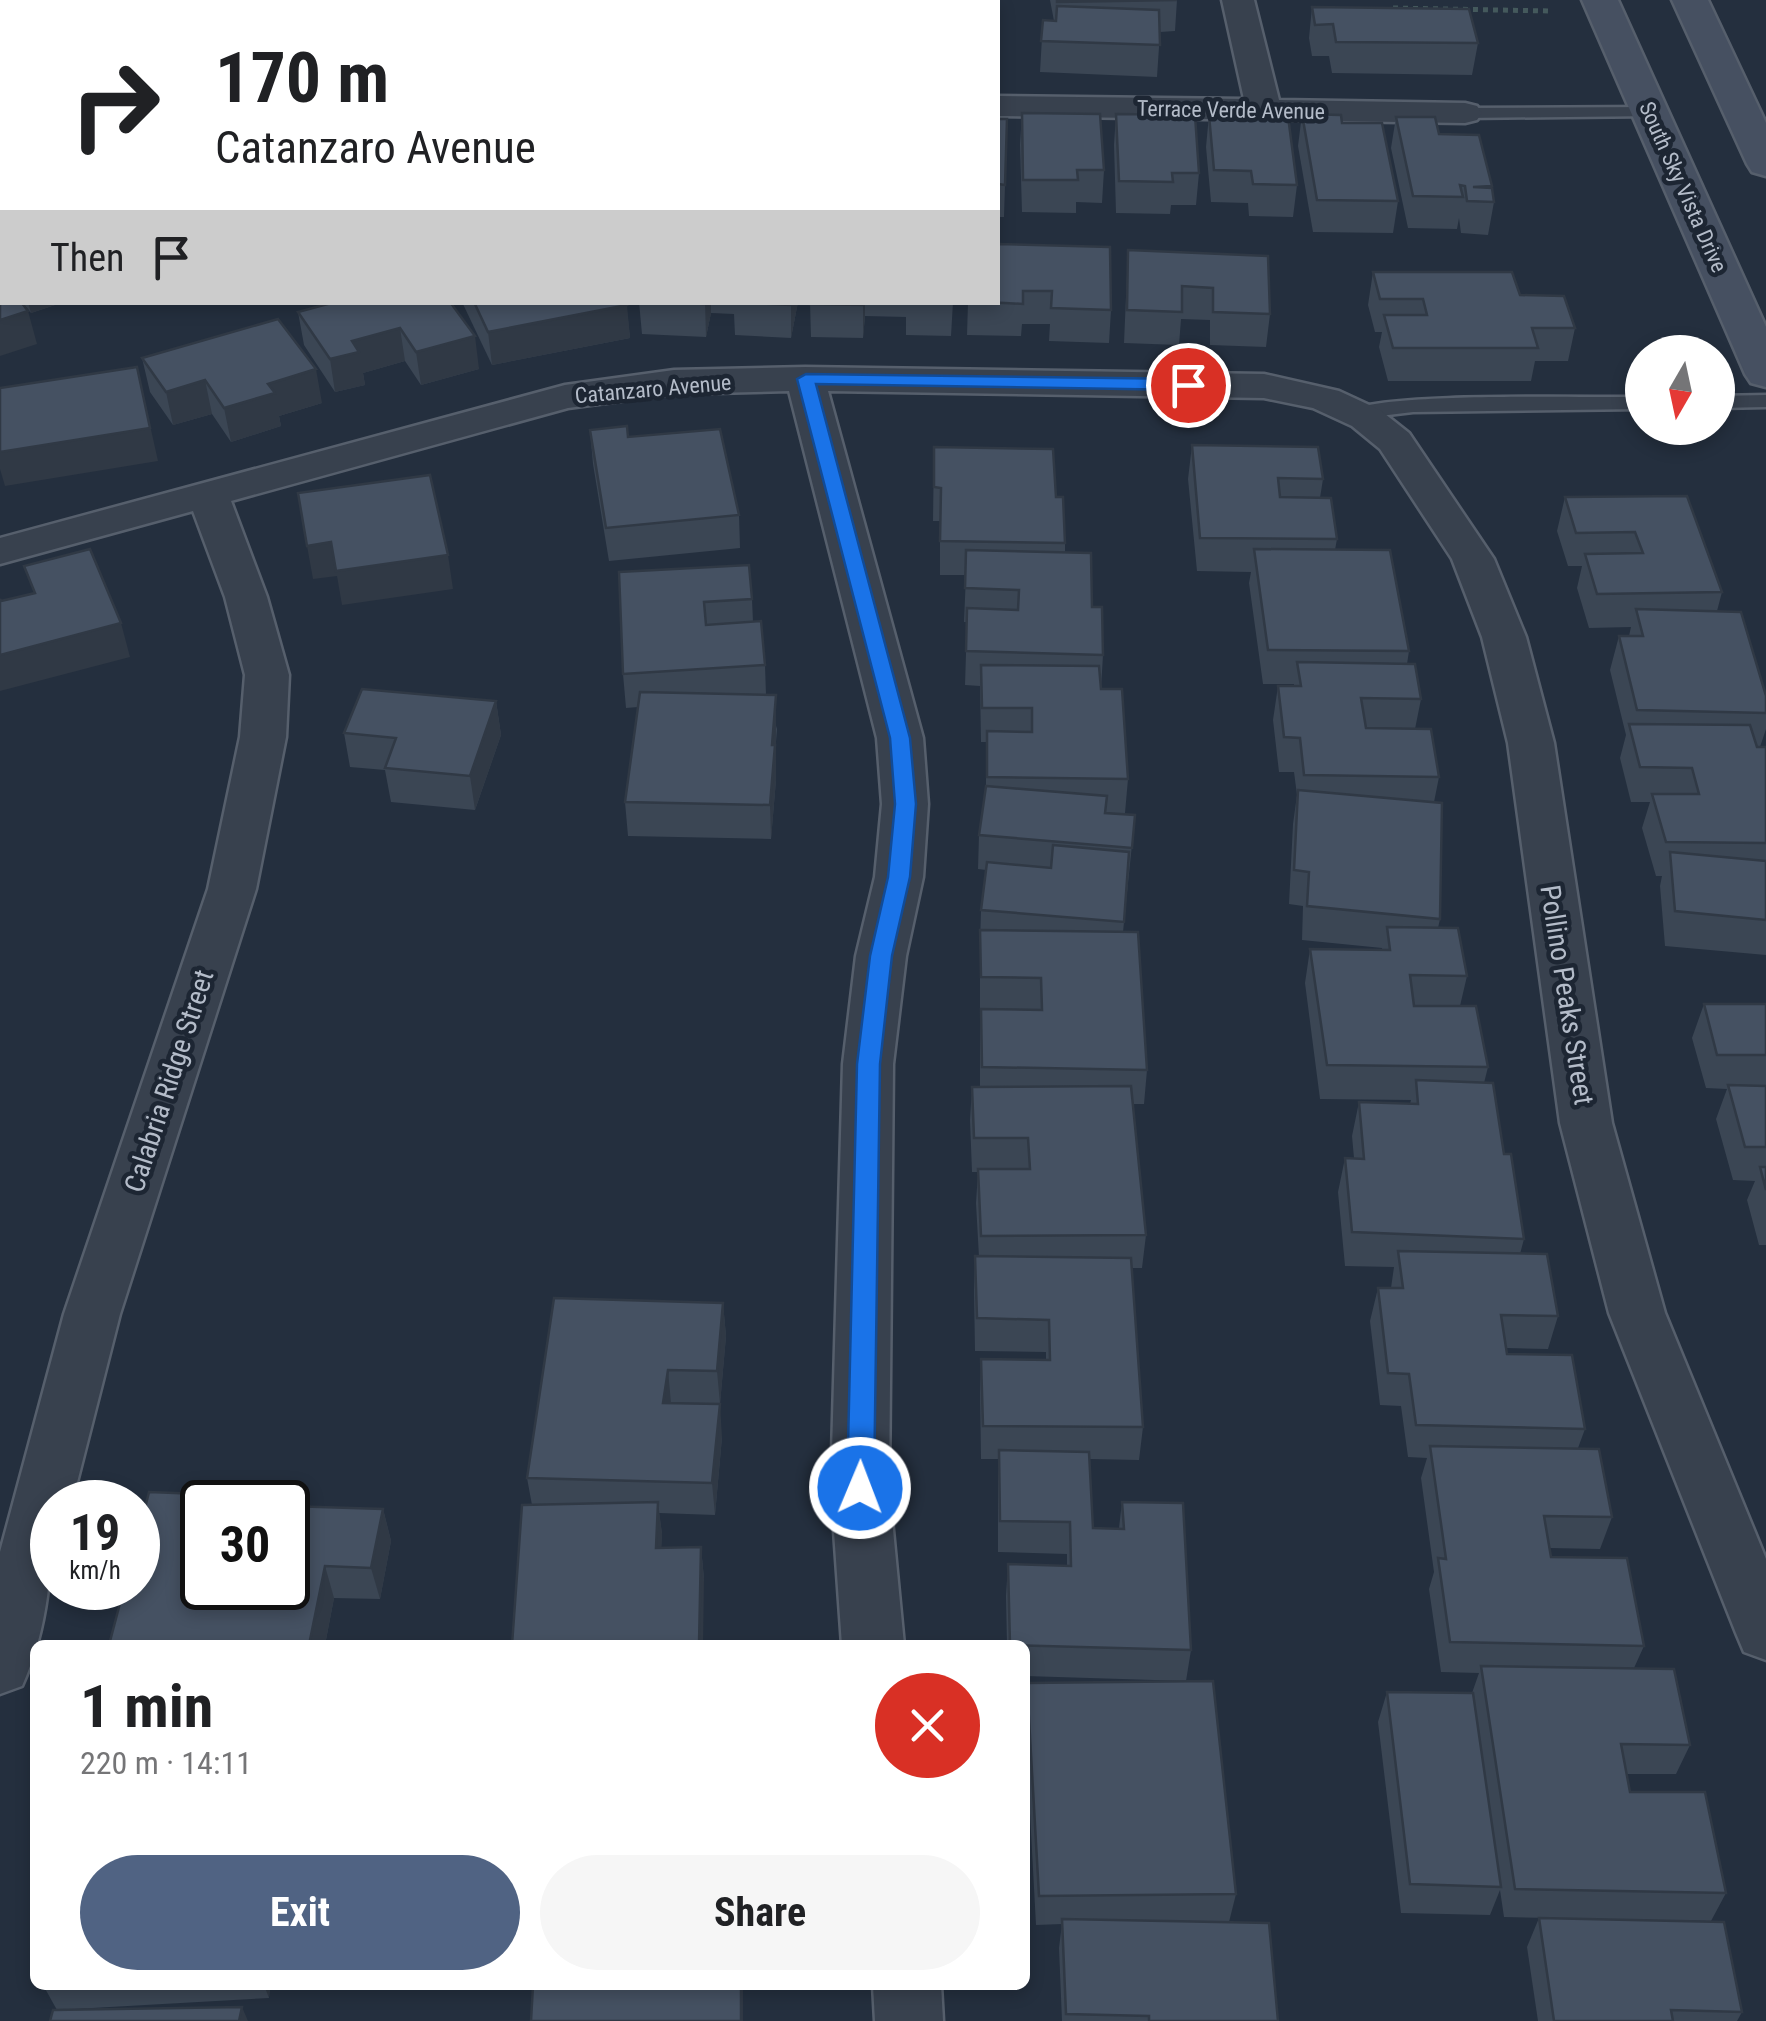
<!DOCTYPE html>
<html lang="en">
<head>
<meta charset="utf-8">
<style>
  :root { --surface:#fff; --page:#f6f6f6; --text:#202124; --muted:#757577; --accent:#506383 }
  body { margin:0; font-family:"Roboto Condensed",sans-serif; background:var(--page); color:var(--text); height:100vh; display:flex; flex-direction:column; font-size:38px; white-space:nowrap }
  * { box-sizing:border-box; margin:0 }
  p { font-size:32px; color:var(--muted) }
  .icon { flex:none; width:55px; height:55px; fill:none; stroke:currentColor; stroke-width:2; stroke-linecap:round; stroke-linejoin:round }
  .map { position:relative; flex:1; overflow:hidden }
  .sheet { position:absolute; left:30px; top:1640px; width:1000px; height:350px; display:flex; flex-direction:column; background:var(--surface); border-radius:15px; box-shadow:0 5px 15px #0003 }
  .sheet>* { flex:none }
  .top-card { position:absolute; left:0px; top:0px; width:1000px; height:305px; box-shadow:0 5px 15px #0003; background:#fff; color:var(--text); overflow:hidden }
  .needle { width:65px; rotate:189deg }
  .fabs { position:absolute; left:1625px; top:335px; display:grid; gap:20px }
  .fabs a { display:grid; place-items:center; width:110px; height:110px; border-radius:50%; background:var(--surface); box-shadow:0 5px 15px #0003; font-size:50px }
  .speed { position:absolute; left:30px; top:1480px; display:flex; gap:20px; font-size:50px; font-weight:700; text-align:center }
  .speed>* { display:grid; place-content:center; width:130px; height:130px; border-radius:50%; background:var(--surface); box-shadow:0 5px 15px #0003; line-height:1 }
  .speed small { font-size:25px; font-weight:400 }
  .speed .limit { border:5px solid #111; border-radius:15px; background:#fff; color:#111 }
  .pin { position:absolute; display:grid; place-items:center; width:85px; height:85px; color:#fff; margin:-42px; border:5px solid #fff; border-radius:50%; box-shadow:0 2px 10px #0007 }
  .me { position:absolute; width:110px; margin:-55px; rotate:1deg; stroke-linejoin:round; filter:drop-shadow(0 0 8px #0008) }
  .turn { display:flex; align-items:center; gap:35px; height:210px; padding:0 50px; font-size:45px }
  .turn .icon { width:130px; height:130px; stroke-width:2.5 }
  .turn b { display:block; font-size:70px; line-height:85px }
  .then { display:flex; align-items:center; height:95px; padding:0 50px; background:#0003; gap:20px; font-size:38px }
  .round { display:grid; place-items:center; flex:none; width:105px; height:105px; border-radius:52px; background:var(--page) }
  .summary { display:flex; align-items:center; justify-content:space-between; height:170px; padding:0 50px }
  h1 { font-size:60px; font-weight:700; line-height:75px }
  .button { display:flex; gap:20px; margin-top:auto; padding:20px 50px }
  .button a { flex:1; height:115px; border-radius:60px; background:var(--accent); color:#fff; font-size:40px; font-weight:700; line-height:115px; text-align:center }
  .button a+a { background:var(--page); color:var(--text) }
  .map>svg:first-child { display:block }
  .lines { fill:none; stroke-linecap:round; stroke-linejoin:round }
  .service-casing { stroke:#565f6c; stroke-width:5 }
  .minor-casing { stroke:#565f6c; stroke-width:5 }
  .secondary-casing { stroke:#565f6c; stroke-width:5 }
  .path { stroke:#44595c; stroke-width:5; stroke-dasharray:5 5; stroke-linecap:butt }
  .service { fill:#38414e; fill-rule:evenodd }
  .minor { fill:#38414e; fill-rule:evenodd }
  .secondary { fill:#465061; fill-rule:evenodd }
  .wall { fill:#3b4654 }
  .shaded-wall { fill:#303945 }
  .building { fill:#455162; stroke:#303945; stroke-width:2.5 }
  .route { fill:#1a73e8; stroke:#114b97; stroke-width:2.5 }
  .labels { text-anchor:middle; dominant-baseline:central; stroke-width:9; stroke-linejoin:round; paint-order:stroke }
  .far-street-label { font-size:22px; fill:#b4bcc9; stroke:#1d2633 }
  .street-label { font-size:28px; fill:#b4bcc9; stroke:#1d2633 }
</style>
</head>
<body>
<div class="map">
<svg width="1766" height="2021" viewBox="0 0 1766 2021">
  <rect width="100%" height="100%" fill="#242f3e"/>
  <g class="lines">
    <g class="service-casing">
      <g id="service">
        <polygon points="1650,107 1659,112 1656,116 1465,118 1456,113 1465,108"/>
        <polygon points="1766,395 1766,407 1718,408 1718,396"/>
        <path d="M1642 397V409L1413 412 1355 419 1345 413C1371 391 1595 398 1642 397Z"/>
      </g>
    </g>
    <g class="minor-casing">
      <g id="minor">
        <polygon points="184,0 219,0 220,2 186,2"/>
        <polygon points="1222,0 1254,0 1279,100 1465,103 1477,106 1482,113 1477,120 1465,123 998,116 998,96 1244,99"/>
        <polygon points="2,189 2,211 0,212 0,190"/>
        <path d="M805 367 1264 374 1339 391 1380 410 1409 433 1494 559 1526 637 1554 743 1612 1123 1665 1313 1766 1559V1660L1744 1652 1736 1633 1609 1313 1560 1123 1508 743 1482 637 1452 559 1380 449 1352 426 1313 408 1264 398 828 391 923 738 928 804 923 877 906 956 893 1064 889 1488 904 1645H842L831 1488 843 1064 856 956 875 877 882 804 877 738 789 391 674 394 568 408 231 501 267 597 289 675 286 737 256 889 120 1314 72 1502H52C52 1567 49 1626 22 1686L0 1694V1552L64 1314 208 889 240 737 245 675 225 597 193 511 0 564V538L565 385 674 370Z"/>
        <polygon points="873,1985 941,1985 943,2021 875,2021"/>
      </g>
    </g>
    <g class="secondary-casing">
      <g id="secondary">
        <polygon points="1582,0 1618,0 1766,327 1766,387 1751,383 1745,374"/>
        <polygon points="1672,0 1708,0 1766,123 1766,176 1752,172 1747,164"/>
      </g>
    </g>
    <polyline class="path" points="1393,8 1550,11"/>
    <use href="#service" class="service"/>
    <use href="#minor" class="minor"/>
    <use href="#secondary" class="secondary"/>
  </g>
  <g class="wall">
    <polygon points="308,0 358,0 354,2 315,2"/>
    <polygon points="1050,0 1177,0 1175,31 1160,32 1157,77 1040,72 1043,20 1054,21"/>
    <polygon points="1312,7 1478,43 1472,75 1332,73 1329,56 1312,56 1309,38"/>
    <polygon points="2,36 2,142 0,143 0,37"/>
    <polygon points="1022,113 1104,170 1102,203 1076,202 1076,213 1022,212 1020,145"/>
    <polygon points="1116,114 1199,173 1196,205 1171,205 1170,214 1116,213 1114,145"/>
    <polygon points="1302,114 1342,123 1398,201 1393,233 1313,232 1298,146"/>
    <polygon points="1209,115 1297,185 1293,217 1249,216 1248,203 1211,202 1206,147"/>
    <polygon points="1396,117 1439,134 1492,186 1494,202 1488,235 1461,233 1459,218 1457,229 1408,228 1391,148"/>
    <polygon points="998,119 1007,119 1004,217 998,217"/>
    <polygon points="0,213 2,213 2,279 0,276"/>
    <polygon points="998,244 1111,310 1109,343 1049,341 1050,324 1022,324 1021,336 967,335 968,302"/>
    <polygon points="1128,250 1270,314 1266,347 1210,345 1210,320 1181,319 1179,345 1124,343"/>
    <polygon points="1373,272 1520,295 1575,328 1568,361 1535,361 1531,381 1388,381 1379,347 1382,332 1375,332 1368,305"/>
    <polygon points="22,302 64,302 31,313"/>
    <polygon points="450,302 479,369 421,385 405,361 363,373 365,385 335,392 304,345 298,312"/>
    <polygon points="462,302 626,302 630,338 492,365"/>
    <polygon points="639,302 798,302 791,338 735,335 734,314 711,313 706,337 642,334"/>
    <polygon points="810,302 953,302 951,336 906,335 906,317 865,316 863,338 811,337"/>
    <polygon points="142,358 322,403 279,416 281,426 231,442 212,414 173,425 150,392"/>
    <polygon points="590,430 628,437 739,515 740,548 609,561 593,464"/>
    <polygon points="1192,445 1323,479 1320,498 1337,539 1335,550 1409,651 1407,664 1421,699 1415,729 1439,777 1434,802 1440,919 1438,928 1467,976 1460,1006 1488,1067 1484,1083 1504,1154 1524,1239 1520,1254 1558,1316 1548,1349 1506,1348 1507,1354 1585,1429 1578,1448 1612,1517 1600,1549 1550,1548 1551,1557 1644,1646 1634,1668 1690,1745 1676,1774 1627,1774 1630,1792 1726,1893 1711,1921 1504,1917 1500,1890 1490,1915 1401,1913 1378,1722 1387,1692 1472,1693 1479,1673 1441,1672 1429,1589 1434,1572 1421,1478 1427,1458 1408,1457 1401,1406 1380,1405 1370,1321 1378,1288 1391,1288 1394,1267 1345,1266 1338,1192 1345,1158 1354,1158 1352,1136 1359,1102 1410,1104 1411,1100 1320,1099 1305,983 1310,949 1382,950 1382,948 1302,940 1303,906 1289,904 1293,824 1297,795 1294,772 1279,772 1273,720 1278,686 1294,686 1294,684 1263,684 1249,583 1251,572 1197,571 1188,479"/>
    <polygon points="934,447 1056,497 1065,543 1065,552 1092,607 1103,655 1101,689 1128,779 1125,813 1105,813 1135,815 1123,932 1147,1070 1144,1104 1133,1104 1146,1235 1142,1268 1132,1268 1143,1427 1139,1460 1090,1459 1093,1528 1119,1528 1122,1502 1191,1650 1186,1681 1025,1676 1025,1645 1007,1645 1006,1596 1008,1564 1067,1566 1067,1554 998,1552 998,1459 981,1459 980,1392 981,1359 1046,1360 1046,1352 975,1351 974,1290 975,1256 979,1257 976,1203 978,1172 972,1172 970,1120 972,1087 980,1087 980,944 981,910 986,870 978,869 979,835 986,788 986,742 981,742 980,686 965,685 967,622 964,622 966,575 940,575 940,521 933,521"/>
    <polygon points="1687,496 1722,592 1717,611 1766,696 1766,729 1760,747 1766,747 1766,955 1665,946 1660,886 1662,876 1656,876 1642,828 1650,802 1631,802 1620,758 1626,735 1610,670 1619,636 1629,636 1631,627 1589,628 1577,588 1582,566 1568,566 1557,531 1565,497"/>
    <polygon points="619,572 752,599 753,622 765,665 766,695 777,729 775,754 776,780 771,839 628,836 625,802 638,707 626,708 623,674"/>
    <polygon points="496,701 501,735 475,810 391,802 385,770 350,767 344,733"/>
    <polygon points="1704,1004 1766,1004 1766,1245 1759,1245 1747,1200 1755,1181 1733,1180 1716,1119 1727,1089 1706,1088 1692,1038"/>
    <polygon points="723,1303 726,1336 720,1404 671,1403 722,1437 715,1515 659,1513 662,1534 661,1548 701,1547 704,1579 532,1505 527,1478"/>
    <polygon points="149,1492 251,1496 253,1502 202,1502 202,1588 288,1588 288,1505 383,1509 391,1541 380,1599 334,1598 325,1645 109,1645 124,1588 138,1588 138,1536"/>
    <polygon points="1027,1683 1236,1894 1229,1922 1278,2021 1062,2021 1059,1948 1062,1924 1036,1925 1025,1721"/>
    <polygon points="1539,1918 1742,2012 1737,2021 1538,2021 1527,1947"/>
    <polygon points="43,1985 270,1985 269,1998 57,2010"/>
  </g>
  <g class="shaded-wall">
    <polygon points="0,0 73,0 67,2 2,2 2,28 0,29"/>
    <polygon points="338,0 358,0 354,2 338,2"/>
    <polygon points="2,106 2,142 0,143 0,107"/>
    <polygon points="28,302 64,302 31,313"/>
    <polygon points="705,302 711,302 711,313 706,337"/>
    <polygon points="791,302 798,302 791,338"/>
    <polygon points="863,302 865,302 865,316 863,338"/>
    <polygon points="627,305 630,338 492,365 488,332"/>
    <polygon points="28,311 37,344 0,356 0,320"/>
    <polygon points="400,328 405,361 363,373 365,385 335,392 330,359 352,341"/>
    <polygon points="475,336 479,369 421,385 416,352"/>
    <polygon points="137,367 158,461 5,486 0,469 0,452"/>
    <polygon points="316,369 322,403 279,416 281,426 231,442 224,408 268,384"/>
    <polygon points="205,380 212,414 173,425 166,392"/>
    <polygon points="331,542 448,555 453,589 342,605 337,576 313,579 307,546"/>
    <polygon points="121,623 130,657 0,691 0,655"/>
    <polygon points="776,695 776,780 771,839 770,805 772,745"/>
    <polygon points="496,701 501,735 475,810 470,776"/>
    <polygon points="723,1303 726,1336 720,1404 717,1371"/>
    <polygon points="668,1370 671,1403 663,1403"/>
    <polygon points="720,1404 722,1437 715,1515 712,1483"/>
    <polygon points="658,1502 662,1534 660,1580 656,1548"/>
    <polygon points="383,1509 391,1541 380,1599 371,1568"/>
    <polygon points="701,1547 704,1579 703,1645 699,1645"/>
    <polygon points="325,1566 334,1598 325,1645 309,1645"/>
    <polygon points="264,1985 270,1985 269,1998"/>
    <rect x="741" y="1985" width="2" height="36"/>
    <polygon points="242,2007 248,2021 239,2021"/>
  </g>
  <g class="building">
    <polygon points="68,0 117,0 122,2 62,2"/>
    <polygon points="532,0 608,0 607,2 531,2"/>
    <polygon points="623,0 695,0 694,2 622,2"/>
    <rect x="808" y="0" width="72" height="2"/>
    <polygon points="896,0 969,0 969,2 895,2"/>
    <polygon points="1057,0 1177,0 1057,2"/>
    <polygon points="1057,6 1159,10 1160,45 1041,41 1043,20 1056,21"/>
    <polygon points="1312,7 1469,9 1478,43 1336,42 1333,24 1315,25"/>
    <polygon points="2,36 2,67 0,66 0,37"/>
    <polygon points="0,81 2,82 2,106 0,107"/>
    <polygon points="1022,113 1100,114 1104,170 1077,170 1078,180 1023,180"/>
    <polygon points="1116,114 1195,115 1199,173 1172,173 1173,182 1119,181"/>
    <polygon points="1302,114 1341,115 1342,123 1382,123 1398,201 1317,200"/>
    <polygon points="1209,115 1288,116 1297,185 1253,184 1251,171 1214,170"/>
    <polygon points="1396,117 1435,117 1439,134 1479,135 1492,186 1473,187 1492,188 1494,202 1467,201 1465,186 1460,185 1463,197 1413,196"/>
    <polygon points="998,119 1007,119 1005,185 998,184"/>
    <polygon points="0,213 2,213 2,257 0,254"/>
    <polygon points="998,244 1110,247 1111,310 1051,308 1052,291 1023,291 1023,304 987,302 998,302"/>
    <polygon points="1128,250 1268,256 1270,314 1213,312 1213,288 1182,286 1182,312 1127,310"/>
    <polygon points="1373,272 1512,272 1520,295 1564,296 1575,328 1532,328 1538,348 1393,348 1384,315 1427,315 1423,299 1380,299"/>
    <polygon points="0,278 2,281 2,302 21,302 28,311 0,320"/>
    <polygon points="335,302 450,302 475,336 416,352 400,328 352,341 359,352 330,359 298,312"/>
    <polygon points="474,302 626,302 627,305 488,332"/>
    <polygon points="663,302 705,302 704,304"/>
    <polygon points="738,302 791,302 790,305"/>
    <polygon points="810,302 863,302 862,305 810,304"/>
    <polygon points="278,319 316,369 268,384 275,393 224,408 205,380 166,392 142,358"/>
    <polygon points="137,367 150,428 0,452 0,388"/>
    <polygon points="627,426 628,437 720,429 739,515 606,528 590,430"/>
    <polygon points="1192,445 1318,447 1323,479 1278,478 1280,497 1331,498 1337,539 1200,538"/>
    <polygon points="934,447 1053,449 1056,497 1063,497 1065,543 940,541 941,488 934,487"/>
    <polygon points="430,475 448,555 336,571 331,542 307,546 298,493"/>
    <polygon points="1687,496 1722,592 1597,594 1585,554 1643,553 1635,532 1576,533 1565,497"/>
    <polygon points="90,549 121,623 0,655 0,599 1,601 35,593 24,566"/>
    <polygon points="1254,549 1390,550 1409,651 1268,650"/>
    <polygon points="966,550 1091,553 1092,607 1102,607 1103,655 966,651 967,608 1018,610 1019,590 965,588"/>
    <polygon points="749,565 752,599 704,602 706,625 761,621 765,665 623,674 619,572"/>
    <polygon points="1636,609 1741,612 1766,696 1766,713 1637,710 1619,636 1643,636"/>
    <polygon points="1297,662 1415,664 1421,699 1361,698 1366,728 1431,729 1439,777 1304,775 1300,738 1284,737 1278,686 1301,686"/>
    <polygon points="981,665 1099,666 1101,689 1122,689 1128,779 987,777 987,731 1032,732 1032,708 982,708"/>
    <polygon points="362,689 496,701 470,776 385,768 396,738 344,733"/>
    <polygon points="640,692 776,695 772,745 775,745 770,805 625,802"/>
    <polygon points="1629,724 1750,725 1757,747 1766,747 1766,843 1666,842 1652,794 1699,794 1692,768 1640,767"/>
    <polygon points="986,786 1107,796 1105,813 1135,815 1132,848 979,835"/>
    <polygon points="1298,790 1442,803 1440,919 1307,906 1309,872 1294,870"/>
    <polygon points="1053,845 1129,852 1124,922 981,910 987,862 1051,868"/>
    <polygon points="1670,852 1766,861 1766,920 1675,911"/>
    <polygon points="1387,927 1458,928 1467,976 1410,975 1414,1006 1476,1006 1488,1067 1327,1065 1310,949 1390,950"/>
    <polygon points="980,930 1138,932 1147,1070 982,1067 981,1009 1042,1010 1041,978 981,977"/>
    <polygon points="1704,1004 1766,1004 1766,1055 1717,1055"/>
    <polygon points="1416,1080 1493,1083 1504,1154 1511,1154 1524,1239 1352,1232 1345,1158 1364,1159 1359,1102 1418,1104"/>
    <polygon points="1728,1085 1766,1086 1766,1147 1745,1147"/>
    <polygon points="1131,1086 1146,1235 981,1236 978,1169 1030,1169 1028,1138 974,1138 972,1087"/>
    <polygon points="1760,1167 1766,1167 1766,1190"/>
    <polygon points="1398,1251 1547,1254 1558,1316 1501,1315 1507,1354 1572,1355 1585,1429 1416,1425 1409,1374 1388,1373 1378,1288 1403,1288"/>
    <polygon points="975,1256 1131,1258 1143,1427 983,1426 981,1359 1050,1360 1049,1320 977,1318"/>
    <polygon points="554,1298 723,1303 717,1371 668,1370 663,1403 720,1404 712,1483 527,1478"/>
    <polygon points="1430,1446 1599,1449 1612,1517 1544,1516 1551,1557 1627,1558 1644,1646 1450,1642 1438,1558 1446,1559"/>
    <polygon points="999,1450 1089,1452 1093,1528 1124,1529 1122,1502 1183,1503 1191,1650 1010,1645 1008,1564 1071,1566 1070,1522 1000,1521"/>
    <polygon points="149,1492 251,1496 250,1502 202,1502 202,1588 288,1588 288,1506 383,1509 371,1568 325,1566 309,1645 109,1645 124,1588 138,1588 138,1536"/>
    <polygon points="658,1502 656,1548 701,1547 699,1645 512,1645 522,1505"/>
    <polygon points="1481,1666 1674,1669 1690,1745 1621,1744 1630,1792 1705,1792 1726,1893 1515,1889"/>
    <polygon points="1213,1681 1236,1894 1039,1896 1027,1683"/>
    <polygon points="1387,1692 1473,1693 1501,1887 1410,1884"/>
    <polygon points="1539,1918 1724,1922 1742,2012 1671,2010 1673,2021 1554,2021"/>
    <polygon points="1062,1919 1269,1923 1278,2021 1149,2021 1149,2016 1066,2014"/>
    <polygon points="533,1985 741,1985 741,2021 531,2021"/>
    <polygon points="242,2007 239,2021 50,2021 53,2010"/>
  </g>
  <polygon class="route" points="806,374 1188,379 1197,385 1188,390 816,384 910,738 916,804 910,877 892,956 880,1064 874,1488 870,1497 860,1500 851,1497 847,1488 857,1064 870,956 888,877 895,804 890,738 797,379"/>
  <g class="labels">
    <g class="far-street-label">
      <text transform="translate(1231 110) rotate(1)">Terrace Verde Avenue</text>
      <text transform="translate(1683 187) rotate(66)">South Sky Vista Drive</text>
      <text transform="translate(653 389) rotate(-5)">Catanzaro Avenue</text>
    </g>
    <g class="street-label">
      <text transform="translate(1567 995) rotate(81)">Pollino Peaks Street</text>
      <text transform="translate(169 1081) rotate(-72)">Calabria Ridge Street</text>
    </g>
  </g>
</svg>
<div class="fabs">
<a><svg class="needle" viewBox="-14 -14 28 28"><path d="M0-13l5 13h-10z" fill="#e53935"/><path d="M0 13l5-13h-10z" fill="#757577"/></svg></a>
</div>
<div class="speed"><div>19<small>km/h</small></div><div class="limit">30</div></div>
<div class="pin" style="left:1188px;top:385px;background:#d93025"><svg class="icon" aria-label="arrive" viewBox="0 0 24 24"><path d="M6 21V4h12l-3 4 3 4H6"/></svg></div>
<svg class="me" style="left:860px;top:1488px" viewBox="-20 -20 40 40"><circle r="17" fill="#1a73e8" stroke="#fff" stroke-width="3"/><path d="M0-11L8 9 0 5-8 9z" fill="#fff"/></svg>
<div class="top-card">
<div class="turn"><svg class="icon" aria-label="right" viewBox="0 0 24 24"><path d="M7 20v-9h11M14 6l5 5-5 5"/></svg><div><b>170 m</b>Catanzaro Avenue</div></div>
<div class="then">Then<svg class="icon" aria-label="arrive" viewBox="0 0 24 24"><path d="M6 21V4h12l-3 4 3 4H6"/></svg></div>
</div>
<section class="sheet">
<div class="summary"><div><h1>1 min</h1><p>220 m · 14:11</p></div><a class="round" style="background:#d93025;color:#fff"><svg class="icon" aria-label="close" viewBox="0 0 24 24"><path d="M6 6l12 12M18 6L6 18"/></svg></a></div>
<div class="button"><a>Exit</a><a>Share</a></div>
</section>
</div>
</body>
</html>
